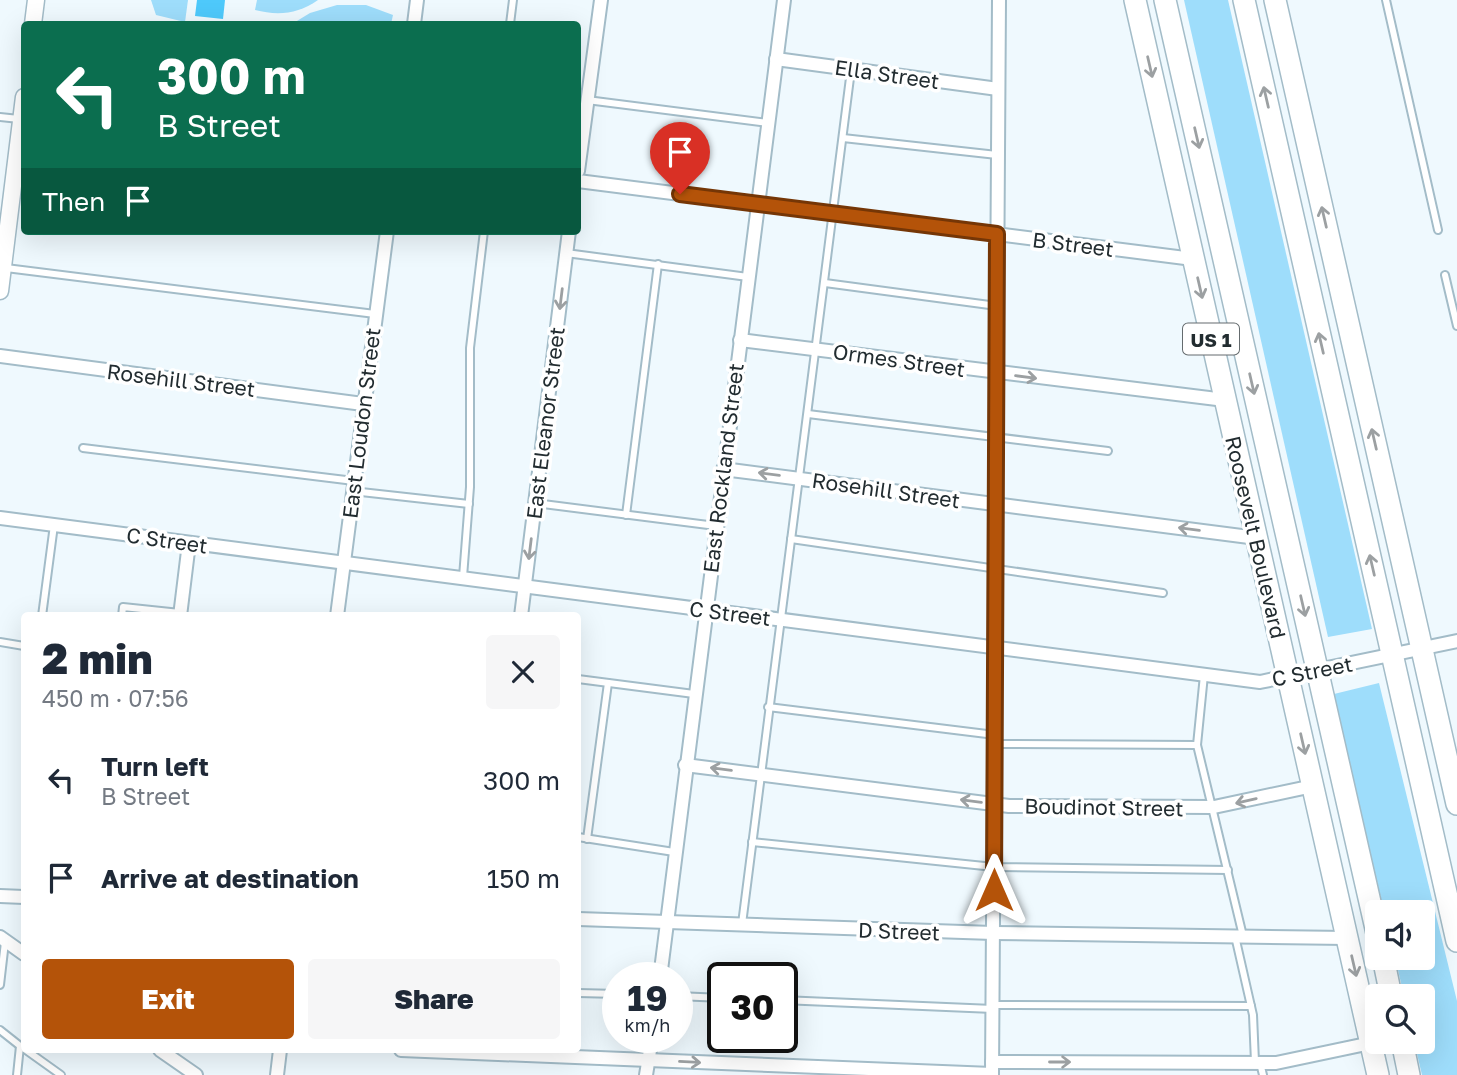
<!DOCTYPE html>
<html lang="en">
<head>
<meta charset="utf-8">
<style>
  :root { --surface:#fff; --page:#f6f6f7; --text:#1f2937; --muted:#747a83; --accent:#b45309 }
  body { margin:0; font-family:"Golos Text",sans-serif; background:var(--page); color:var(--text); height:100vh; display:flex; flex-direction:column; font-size:26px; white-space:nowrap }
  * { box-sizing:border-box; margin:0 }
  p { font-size:23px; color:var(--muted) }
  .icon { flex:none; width:38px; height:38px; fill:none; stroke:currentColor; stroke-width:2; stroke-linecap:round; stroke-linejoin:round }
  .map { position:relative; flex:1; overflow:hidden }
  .drawer { position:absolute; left:21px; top:612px; width:560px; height:441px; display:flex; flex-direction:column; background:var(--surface); border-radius:7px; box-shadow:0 7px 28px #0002 }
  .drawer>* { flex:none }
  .top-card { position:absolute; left:21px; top:21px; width:560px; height:214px; border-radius:7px; box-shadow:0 7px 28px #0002; background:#0b6e4f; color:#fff; overflow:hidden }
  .controls { position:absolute; left:1365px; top:900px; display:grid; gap:14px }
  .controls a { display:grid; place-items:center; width:70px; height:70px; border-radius:7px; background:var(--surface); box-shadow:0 7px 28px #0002; font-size:35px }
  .speed { position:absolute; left:602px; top:962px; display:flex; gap:14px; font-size:35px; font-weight:700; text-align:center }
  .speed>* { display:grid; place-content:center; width:91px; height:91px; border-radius:50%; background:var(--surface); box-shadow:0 7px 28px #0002; line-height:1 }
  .speed small { font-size:18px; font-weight:400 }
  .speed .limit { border:4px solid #111; border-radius:10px; background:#fff; color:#111 }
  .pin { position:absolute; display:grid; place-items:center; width:60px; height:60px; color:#fff; margin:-72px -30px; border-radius:50% 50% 50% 0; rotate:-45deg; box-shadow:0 0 7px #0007 }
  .pin .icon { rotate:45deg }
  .me { position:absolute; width:77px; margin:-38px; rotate:0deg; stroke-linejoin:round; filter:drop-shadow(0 0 5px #0008) }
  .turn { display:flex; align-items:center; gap:24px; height:147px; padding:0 21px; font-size:32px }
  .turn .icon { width:91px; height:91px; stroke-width:2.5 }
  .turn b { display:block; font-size:49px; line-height:60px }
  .then { display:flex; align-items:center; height:66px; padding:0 21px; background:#0003; gap:14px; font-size:26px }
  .round { display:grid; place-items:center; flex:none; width:74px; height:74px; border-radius:7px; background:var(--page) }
  .summary { display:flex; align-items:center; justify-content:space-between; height:119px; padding:0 21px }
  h1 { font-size:42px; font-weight:800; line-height:52px }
  .action { display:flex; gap:14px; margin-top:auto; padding:14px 21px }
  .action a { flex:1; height:80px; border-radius:7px; background:var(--accent); color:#fff; font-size:28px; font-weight:800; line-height:80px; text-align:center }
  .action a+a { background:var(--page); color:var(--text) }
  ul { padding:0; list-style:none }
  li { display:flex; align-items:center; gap:21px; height:98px; padding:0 21px }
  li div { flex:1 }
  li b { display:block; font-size:26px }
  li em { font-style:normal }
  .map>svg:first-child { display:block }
  .green { fill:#9eddfb }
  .water { fill:#4ec9fb }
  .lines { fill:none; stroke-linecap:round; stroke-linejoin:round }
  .service-casing { stroke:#a3bcc8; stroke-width:10 }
  .minor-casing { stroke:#a3bcc8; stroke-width:16 }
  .tertiary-casing { stroke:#a3bcc8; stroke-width:19 }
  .trunk-casing { stroke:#a3bcc8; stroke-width:24 }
  .service { stroke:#fff; stroke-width:6 }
  .minor { stroke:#fff; stroke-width:12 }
  .tertiary { stroke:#fff; stroke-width:16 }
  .trunk { stroke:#fff; stroke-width:21 }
  .oneway { stroke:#9ca0a2 }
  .route-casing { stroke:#753606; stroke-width:18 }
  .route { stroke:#b45309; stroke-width:12 }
  .labels { text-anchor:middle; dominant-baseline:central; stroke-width:7; stroke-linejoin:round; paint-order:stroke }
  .shield { fill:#fff; stroke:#646b6e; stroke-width:2 }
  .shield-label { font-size:19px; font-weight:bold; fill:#222c30 }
  .street-label { font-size:21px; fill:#222c30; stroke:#fff }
</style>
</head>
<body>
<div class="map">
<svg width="1457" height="1075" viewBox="0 0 1457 1075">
  <rect width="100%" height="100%" fill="#eff9fe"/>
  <g class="green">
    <polygon points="151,0 188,0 185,22 156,15"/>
    <path d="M257 0H318C298 14 278 16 255 10Z"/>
    <polygon points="1184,0 1228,0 1372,629 1328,637"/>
    <polygon points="337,5 366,5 393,15 391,24 292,24 310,13"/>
    <polygon points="1379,683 1457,1001 1457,1075 1422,1075 1414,1041 1423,1041 1423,996 1404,996 1395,957 1423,957 1423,912 1384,912 1334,694"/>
  </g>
  <polygon class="water" points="197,0 225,0 223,19 195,16"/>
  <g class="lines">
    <g class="service-casing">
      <g id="service">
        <polyline points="1386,0 1438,230"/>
        <polyline points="510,24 513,0"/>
        <polyline points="587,100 768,123"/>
        <polyline points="0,117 19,119"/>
        <polyline points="843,138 997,155"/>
        <polyline points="566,253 748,277"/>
        <polyline points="6,268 375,314"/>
        <polyline points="1445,275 1457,326"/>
        <polyline points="825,283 997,306"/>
        <polyline points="808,414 1108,451"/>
        <polyline points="83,448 354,481"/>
        <polyline points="352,491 469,504"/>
        <polyline points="535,503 716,526"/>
        <polyline points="626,515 658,264"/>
        <polyline points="791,539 1163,593"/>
        <polyline points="463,577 470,487 470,348 484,231"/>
        <polyline points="42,616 54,525"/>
        <polyline points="122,616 123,607 180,613"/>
        <polyline points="0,642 24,646"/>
        <polyline points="1204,675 1197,745 1243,936"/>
        <polyline points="578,679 694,694"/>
        <polyline points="768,707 995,735"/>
        <polyline points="994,744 1197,745"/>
        <polyline points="578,837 674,852"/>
        <polyline points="587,839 608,683"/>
        <polyline points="752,842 994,867 1228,870"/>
        <polyline points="742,924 851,70"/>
        <polyline points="1235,936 1253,1015 1255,1062"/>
        <polyline points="0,985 5,942"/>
        <polyline points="578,993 618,994"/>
        <polyline points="677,996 723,998"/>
        <polyline points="782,1000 993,1009"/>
        <polyline points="993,1005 1251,1006"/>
        <polyline points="0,1030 24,1049"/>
        <polyline points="26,1050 61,1075"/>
        <polyline points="1260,1063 1263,1075"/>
        <polyline points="17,1075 20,1046"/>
      </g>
    </g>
    <g class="minor-casing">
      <g id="minor">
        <polyline points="414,24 417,0"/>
        <polyline points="776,59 998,89"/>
        <polyline points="578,171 601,0"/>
        <polyline points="578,181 1193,259"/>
        <polyline points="740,340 1225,400"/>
        <polyline points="0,356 363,404"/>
        <polyline points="723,469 1257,538"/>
        <polyline points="0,518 1260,682 1457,641"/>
        <polyline points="180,616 189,543"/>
        <polyline points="337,616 387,231"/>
        <polyline points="521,616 569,231"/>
        <polyline points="685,765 1009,806 1214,807 1313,786"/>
        <polyline points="0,896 24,897"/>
        <polyline points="578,919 993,933 1347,938"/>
        <polyline points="0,937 24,954"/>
        <polyline points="660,978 784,0"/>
        <polyline points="160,1050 196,1075"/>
        <polyline points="401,1050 992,1074"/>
        <polyline points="992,1062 1276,1063 1371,1043"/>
        <polyline points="277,1075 280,1050"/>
        <polyline points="646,1075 652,1038"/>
        <polyline points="992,1075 999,0"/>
      </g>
    </g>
    <g class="tertiary-casing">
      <g id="tertiary">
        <polyline points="33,24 36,0"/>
        <polyline points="0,291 24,97"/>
      </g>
    </g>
    <g class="trunk-casing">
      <g id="trunk">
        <polyline points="1135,0 1378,1075"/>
        <polyline points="1165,0 1377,933"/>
        <polyline points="1244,0 1457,941"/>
        <polyline points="1275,0 1457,804"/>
        <polyline points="1383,957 1391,996"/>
        <polyline points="1402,1041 1409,1075"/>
      </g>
    </g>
    <use href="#service" class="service"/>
    <use href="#minor" class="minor"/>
    <use href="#tertiary" class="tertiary"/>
    <use href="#trunk" class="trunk"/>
  </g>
  <defs><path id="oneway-shaft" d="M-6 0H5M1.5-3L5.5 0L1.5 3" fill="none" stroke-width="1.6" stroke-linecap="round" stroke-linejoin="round" transform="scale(1.75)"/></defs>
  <g class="oneway">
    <use href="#oneway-shaft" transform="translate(1150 67) rotate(77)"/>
    <use href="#oneway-shaft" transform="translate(1266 97) rotate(-103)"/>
    <use href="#oneway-shaft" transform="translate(1197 138) rotate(77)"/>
    <use href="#oneway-shaft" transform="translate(1324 217) rotate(-103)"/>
    <use href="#oneway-shaft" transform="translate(1200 288) rotate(77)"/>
    <use href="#oneway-shaft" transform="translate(561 299) rotate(97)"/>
    <use href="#oneway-shaft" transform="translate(1321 343) rotate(-103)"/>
    <use href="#oneway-shaft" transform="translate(1026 377) rotate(7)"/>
    <use href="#oneway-shaft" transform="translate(1252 384) rotate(77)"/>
    <use href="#oneway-shaft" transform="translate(1374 439) rotate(-103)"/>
    <use href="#oneway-shaft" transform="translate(769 474) rotate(-173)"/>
    <use href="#oneway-shaft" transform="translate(1189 529) rotate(-173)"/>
    <use href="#oneway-shaft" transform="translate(530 549) rotate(97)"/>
    <use href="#oneway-shaft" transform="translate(1372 565) rotate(-103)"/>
    <use href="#oneway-shaft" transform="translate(1303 606) rotate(77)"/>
    <use href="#oneway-shaft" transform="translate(1303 744) rotate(77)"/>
    <use href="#oneway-shaft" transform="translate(721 769) rotate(-173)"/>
    <use href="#oneway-shaft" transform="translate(971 801) rotate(-173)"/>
    <use href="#oneway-shaft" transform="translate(1246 801) rotate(167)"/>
    <use href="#oneway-shaft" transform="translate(1354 966) rotate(77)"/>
    <use href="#oneway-shaft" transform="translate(690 1062) rotate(3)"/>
    <use href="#oneway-shaft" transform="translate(1060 1062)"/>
  </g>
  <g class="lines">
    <g class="route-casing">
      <polyline id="route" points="680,194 997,234 994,890"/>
    </g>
    <use href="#route" class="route"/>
  </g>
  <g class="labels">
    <rect class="shield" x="1183" y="323.5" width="56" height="31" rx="5"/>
    <g class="shield-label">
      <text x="1211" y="339">US 1</text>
    </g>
    <g class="street-label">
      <text transform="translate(887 74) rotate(8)">Ella Street</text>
      <text transform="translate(1073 244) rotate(7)">B Street</text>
      <text transform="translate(899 360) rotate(8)">Ormes Street</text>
      <text transform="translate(181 380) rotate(7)">Rosehill Street</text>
      <text transform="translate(361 423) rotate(-83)">East Loudon Street</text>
      <text transform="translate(545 423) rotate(-83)">East Eleanor Street</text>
      <text transform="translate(723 468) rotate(-83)">East Rockland Street</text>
      <text transform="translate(886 490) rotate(8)">Rosehill Street</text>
      <text transform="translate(1256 537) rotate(77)">Roosevelt Boulevard</text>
      <text transform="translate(167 540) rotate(8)">C Street</text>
      <text transform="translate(730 613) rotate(7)">C Street</text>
      <text transform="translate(1312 671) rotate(-11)">C Street</text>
      <text transform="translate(1104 807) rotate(1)">Boudinot Street</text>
      <text transform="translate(899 931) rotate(2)">D Street</text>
    </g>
  </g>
</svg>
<div class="controls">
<a><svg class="icon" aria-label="sound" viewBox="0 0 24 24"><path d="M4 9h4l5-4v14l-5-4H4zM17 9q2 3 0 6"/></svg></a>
<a><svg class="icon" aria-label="search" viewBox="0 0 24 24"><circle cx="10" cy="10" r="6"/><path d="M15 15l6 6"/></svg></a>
</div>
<div class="speed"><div>19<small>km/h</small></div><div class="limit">30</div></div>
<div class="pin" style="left:680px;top:194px;background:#d93025"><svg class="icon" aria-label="arrive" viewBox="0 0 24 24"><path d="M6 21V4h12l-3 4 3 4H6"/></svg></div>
<svg class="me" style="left:994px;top:890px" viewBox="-20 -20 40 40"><path d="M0-17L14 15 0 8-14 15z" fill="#b45309" stroke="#fff" stroke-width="4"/></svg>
<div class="top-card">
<div class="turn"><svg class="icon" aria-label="left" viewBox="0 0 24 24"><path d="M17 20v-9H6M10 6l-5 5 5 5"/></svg><div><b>300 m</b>B Street</div></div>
<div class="then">Then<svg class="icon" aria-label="arrive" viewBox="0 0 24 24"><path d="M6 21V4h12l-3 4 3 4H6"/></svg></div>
</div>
<section class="drawer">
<div class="summary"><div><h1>2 min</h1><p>450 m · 07:56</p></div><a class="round"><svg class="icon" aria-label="close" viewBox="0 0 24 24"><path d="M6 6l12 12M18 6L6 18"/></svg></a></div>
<ul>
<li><svg class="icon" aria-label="left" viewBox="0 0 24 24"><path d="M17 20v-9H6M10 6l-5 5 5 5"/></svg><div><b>Turn left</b><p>B Street</p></div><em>300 m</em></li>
<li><svg class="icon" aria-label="arrive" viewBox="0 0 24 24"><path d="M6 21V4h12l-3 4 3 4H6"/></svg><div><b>Arrive at destination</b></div><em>150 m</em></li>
</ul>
<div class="action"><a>Exit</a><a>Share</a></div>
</section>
</div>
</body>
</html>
